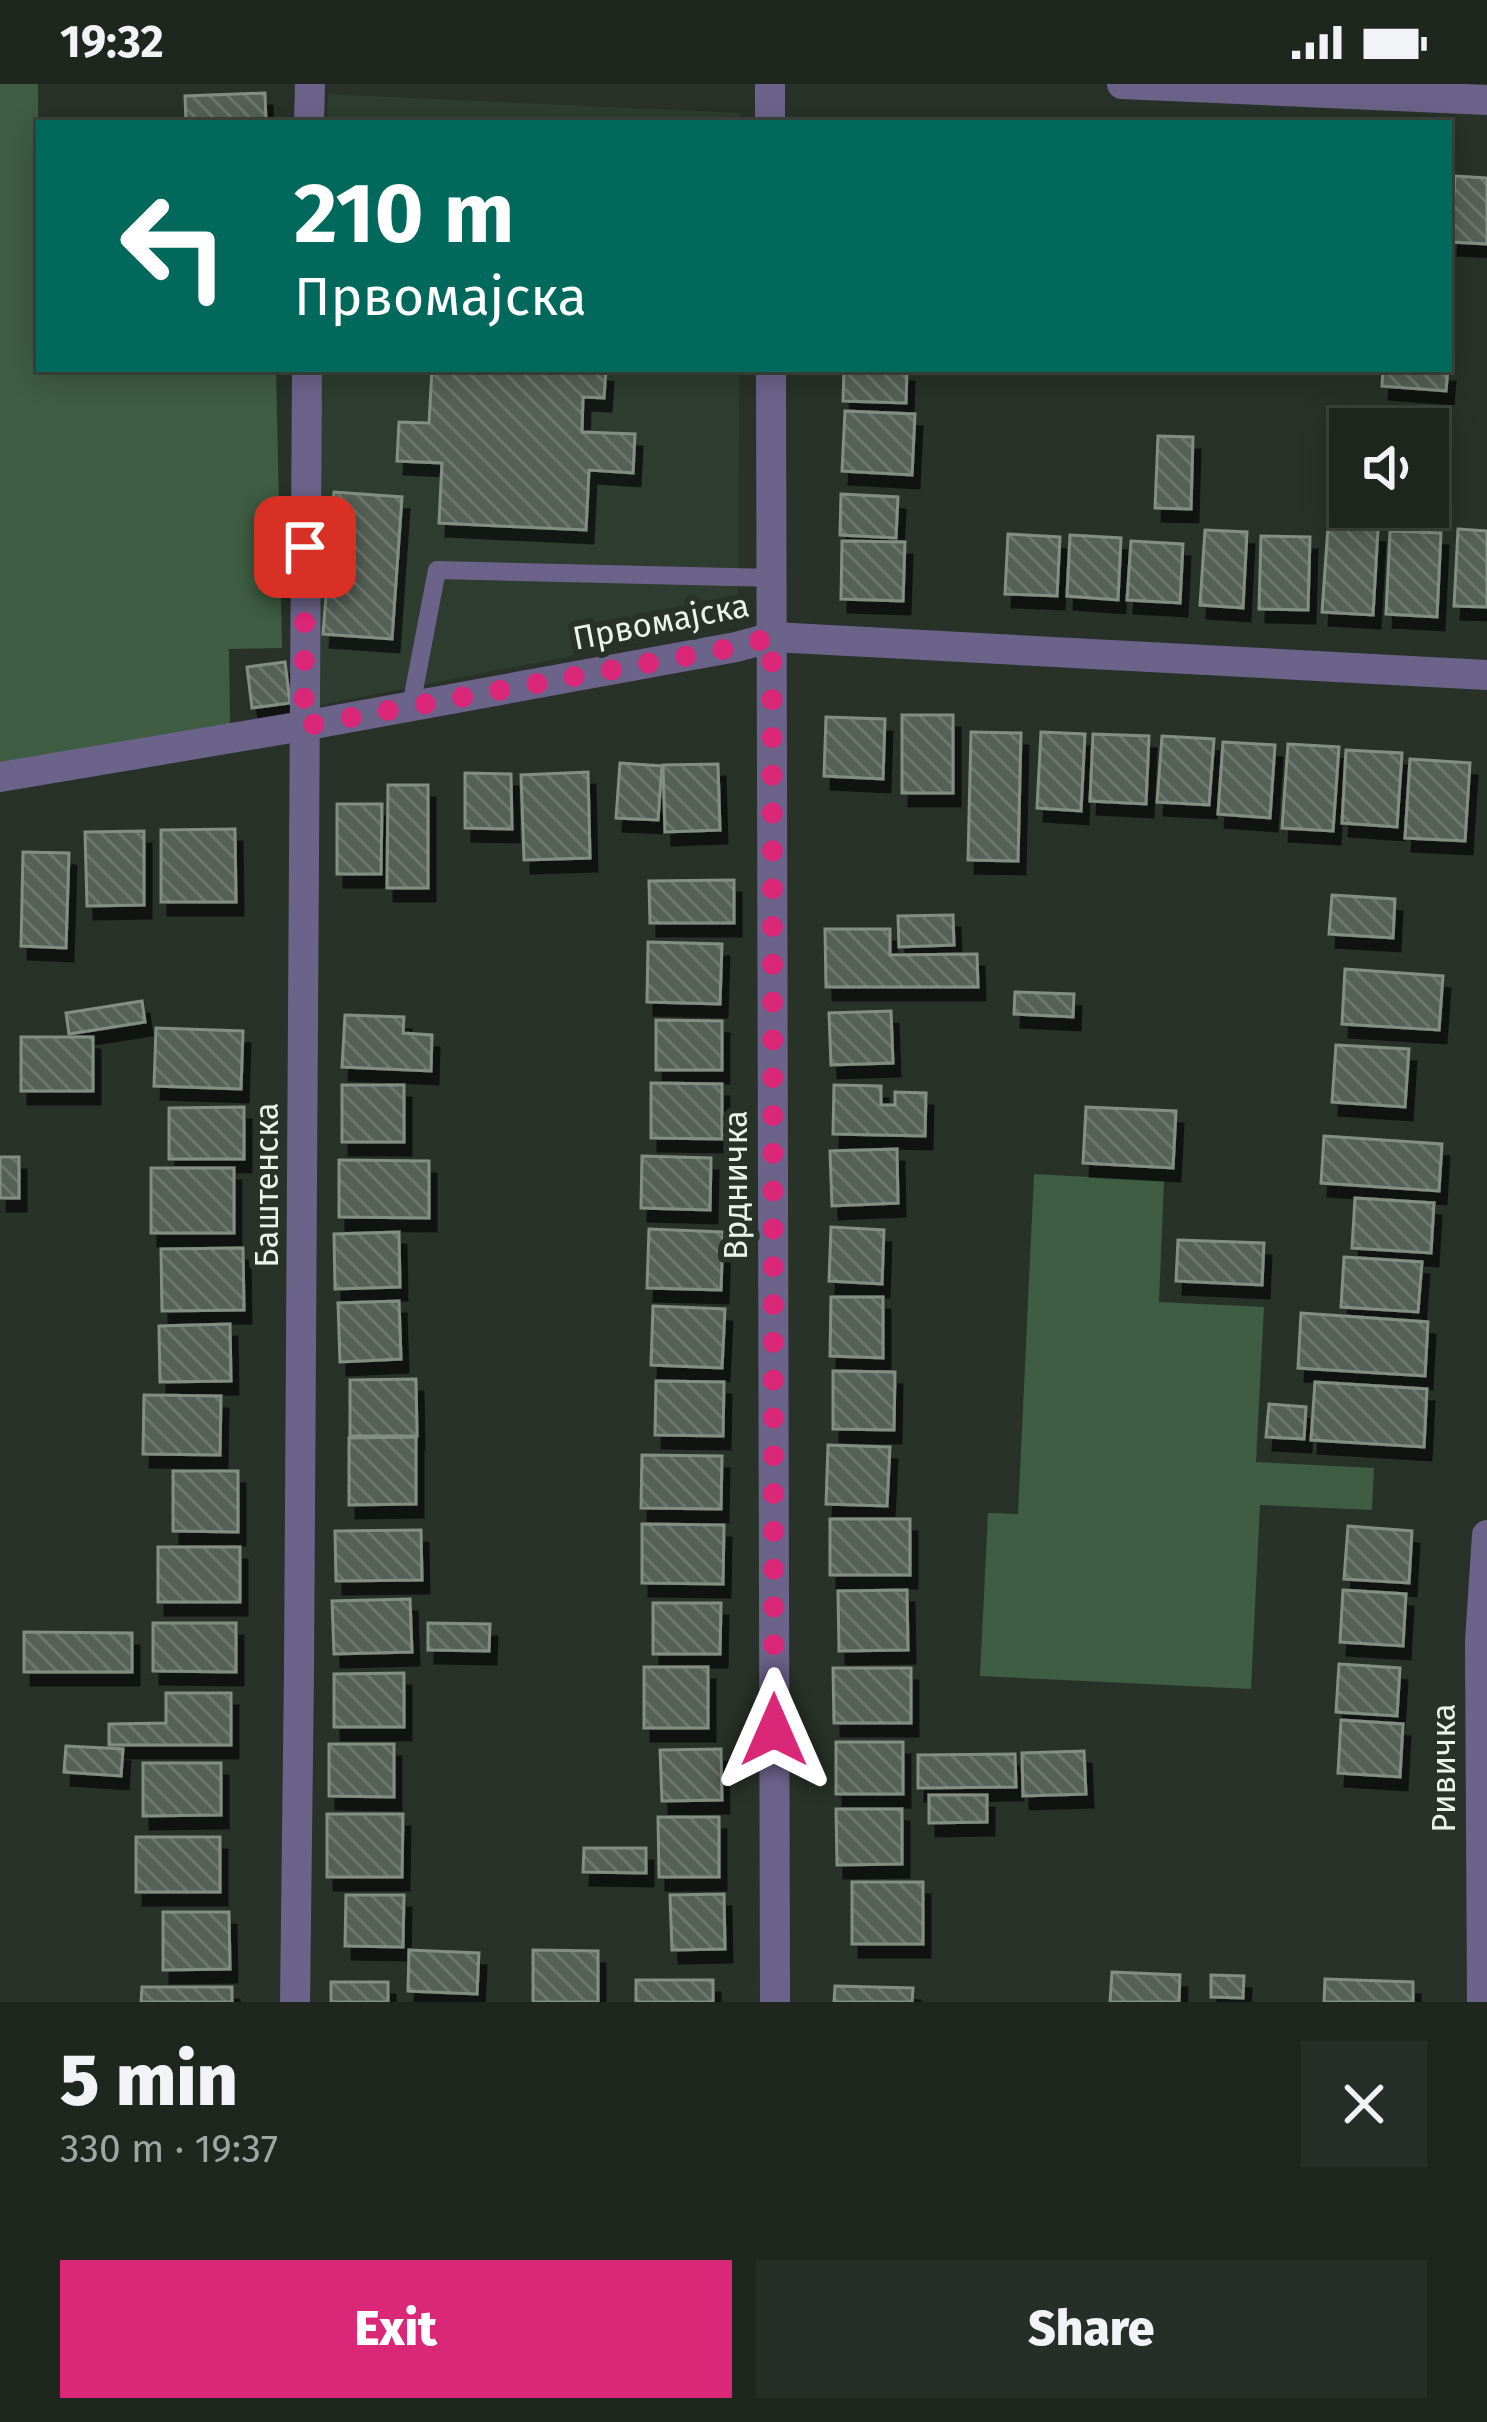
<!DOCTYPE html>
<html lang="en">
<head>
<meta charset="utf-8">
<style>
  :root { --surface:#1e261e; --page:#262e27; --text:#f1f3f6; --muted:#a1a5a4; --line:#3c433c; --accent:#db2777 }
  body { margin:0; font-family:"Fira Sans",sans-serif; background:var(--page); color:var(--text); height:100vh; display:flex; flex-direction:column; font-size:45px; white-space:nowrap }
  * { box-sizing:border-box; margin:0 }
  p { font-size:39px; color:var(--muted) }
  .icon { flex:none; width:66px; height:66px; fill:none; stroke:currentColor; stroke-width:2; stroke-linecap:round; stroke-linejoin:round }
  .map { position:relative; height:1918px; overflow:hidden }
  .details { display:flex; flex-direction:column; background:var(--surface); flex:1 }
  .details>* { flex:none }
  .hud { position:absolute; left:36px; top:36px; width:1416px; height:252px; border-radius:0px; box-shadow:0 6px 30px #0003,0 0 0 3px var(--line); background:#00695c; color:#fff; overflow:hidden }
  .buttons { position:absolute; left:1329px; top:324px; display:grid; gap:24px }
  .buttons a { display:grid; place-items:center; width:120px; height:120px; border-radius:0px; background:var(--surface); box-shadow:0 6px 30px #0003,0 0 0 3px var(--line); font-size:60px }
  .pin { position:absolute; display:grid; place-items:center; width:102px; height:102px; color:#fff; margin:-51px; border-radius:24px; box-shadow:0 6px 18px #0006 }
  .me { position:absolute; width:132px; margin:-66px; rotate:0deg; stroke-linejoin:round; filter:drop-shadow(0 0 9px #0008) }
  .turn { display:flex; align-items:center; gap:42px; height:252px; padding:0 60px; font-size:54px }
  .turn .icon { width:156px; height:156px; stroke-width:2.5 }
  .turn b { display:block; font-size:84px; line-height:102px }
  .round { display:grid; place-items:center; flex:none; width:126px; height:126px; border-radius:0px; background:var(--page) }
  .headline { display:flex; align-items:center; justify-content:space-between; height:204px; padding:0 60px }
  h1 { font-size:72px; font-weight:800; line-height:90px }
  .action { display:flex; gap:24px; margin-top:auto; padding:24px 60px }
  .action a { flex:1; height:138px; border-radius:0px; background:var(--accent); color:#fff; font-size:48px; font-weight:800; line-height:138px; text-align:center }
  .action a+a { background:var(--page); color:var(--text) }
  .status { display:flex; justify-content:space-between; align-items:center; height:84px; padding:0 60px; background:var(--surface); direction:ltr }
  .status svg { height:33px; fill:currentColor }
  .map>svg:first-child { display:block }
  .built { fill:#2e3d2f }
  .green { fill:#3e5d42 }
  .building { fill:url(#building-back-hatch); stroke:#848f84; stroke-width:3; filter:url(#shadow) }
  .lines { fill:none; stroke-linecap:round; stroke-linejoin:round }
  .lane { stroke:#6c638a; stroke-width:18 }
  .street { stroke:#6c638a; stroke-width:30 }
  .route { stroke:#db2777; stroke-width:21; stroke-dasharray:0 37.8 }
  .labels { text-anchor:middle; dominant-baseline:central; stroke-width:12; stroke-linejoin:round; paint-order:stroke }
  .street-label { font-size:33px; fill:#ecf2ec; stroke:#283228 }
</style>
</head>
<body>
<div class="status"><b>19:32</b><svg viewBox="0 0 49 12"><path d="M0 12V9h3v3zM5 12V6h3v6zM10 12V3h3v9zM15 12V0h3v12zM26 1h20v11H26zM47 4h2v5h-2z"/></svg></div>
<div class="map">
<svg width="1487" height="1918" viewBox="0 0 1487 1918">
  <defs>
    <pattern id="building-back-hatch" width="6" height="6" patternUnits="userSpaceOnUse" patternTransform="scale(3)"><rect width="6" height="6" fill="#556056"/><path d="M-1 5l2 2M0 0l6 6M5-1l2 2" fill="none" stroke="#6e776e"/></pattern>
    <filter id="shadow"><feDropShadow dx="7" dy="13" stdDeviation="0" flood-color="#0009"/></filter>
  </defs>
  <rect width="100%" height="100%" fill="#283228"/>
  <g class="built">
    <polygon points="328,10 740,29 740,39 327,39"/>
    <polygon points="320,285 739,285 738,539 310,623"/>
  </g>
  <g class="green">
    <polygon points="0,0 38,0 39,285 276,285 282,564 229,565 230,640 0,678"/>
    <polygon points="1034,1090 1164,1097 1159,1218 1264,1223 1256,1378 1374,1384 1372,1426 1260,1421 1251,1605 980,1592 988,1429 1018,1430"/>
  </g>
  <g class="building">
    <polygon points="265,9 266,39 186,39 185,12"/>
    <polygon points="1455,92 1487,94 1487,160 1451,158"/>
    <polygon points="432,285 606,285 604,314 583,313 582,348 635,350 633,389 589,386 586,446 439,439 442,379 397,377 399,338 429,339"/>
    <polygon points="844,285 907,285 906,319 843,317"/>
    <polygon points="1383,285 1448,285 1446,307 1382,302"/>
    <polygon points="845,327 915,330 912,391 842,387"/>
    <polygon points="1158,352 1193,353 1191,425 1155,424"/>
    <polygon points="334,408 402,413 392,555 323,550"/>
    <polygon points="841,410 898,413 896,454 840,451"/>
    <polygon points="1328,443 1378,446 1373,531 1322,528"/>
    <polygon points="1458,445 1487,447 1487,523 1454,522"/>
    <polygon points="1205,446 1247,448 1243,524 1200,521"/>
    <polygon points="1390,447 1441,449 1437,533 1386,530"/>
    <polygon points="1008,450 1060,453 1057,512 1005,510"/>
    <polygon points="1070,451 1121,454 1118,516 1067,512"/>
    <polygon points="1261,452 1310,453 1308,526 1259,525"/>
    <polygon points="842,457 905,458 903,517 841,515"/>
    <polygon points="1131,457 1183,460 1180,519 1127,516"/>
    <polygon points="285,578 290,619 252,624 247,583"/>
    <rect x="902" y="631" width="51" height="78"/>
    <polygon points="826,633 885,635 883,695 824,692"/>
    <polygon points="971,648 1021,649 1018,777 968,776"/>
    <polygon points="1041,648 1085,650 1081,727 1037,724"/>
    <polygon points="1093,650 1149,652 1146,720 1090,717"/>
    <polygon points="1162,652 1214,655 1209,721 1157,718"/>
    <polygon points="1223,658 1275,661 1270,734 1218,730"/>
    <polygon points="1288,660 1339,663 1333,747 1282,744"/>
    <polygon points="1346,666 1402,669 1397,743 1342,739"/>
    <polygon points="1410,675 1470,679 1465,757 1405,754"/>
    <polygon points="620,679 662,682 658,736 616,734"/>
    <polygon points="718,680 720,746 665,748 663,681"/>
    <polygon points="588,688 590,774 524,776 521,691"/>
    <polygon points="465,689 511,690 512,745 465,744"/>
    <polygon points="388,701 428,701 428,804 387,804"/>
    <polygon points="337,720 382,720 381,790 337,790"/>
    <polygon points="235,745 236,818 161,818 161,746"/>
    <polygon points="144,747 144,821 87,822 85,748"/>
    <polygon points="23,768 69,769 66,864 21,862"/>
    <polygon points="734,796 734,839 650,839 649,797"/>
    <polygon points="1332,811 1395,815 1393,854 1329,850"/>
    <polygon points="953,831 954,861 899,863 898,832"/>
    <polygon points="825,845 890,845 890,871 977,870 978,903 826,903"/>
    <polygon points="648,858 722,860 720,920 647,918"/>
    <polygon points="1345,885 1443,892 1439,946 1342,940"/>
    <polygon points="1015,908 1074,910 1073,933 1014,930"/>
    <polygon points="142,917 145,938 69,950 66,929"/>
    <polygon points="891,927 893,979 831,981 829,929"/>
    <polygon points="345,931 404,933 403,949 432,951 431,987 342,983"/>
    <polygon points="656,936 722,937 722,986 656,986"/>
    <polygon points="156,944 243,947 241,1005 154,1002"/>
    <rect x="21" y="953" width="72" height="54"/>
    <polygon points="1336,961 1409,965 1405,1023 1332,1018"/>
    <polygon points="651,999 722,1000 722,1055 651,1054"/>
    <rect x="342" y="1001" width="62" height="57"/>
    <polygon points="834,1001 881,1002 881,1021 895,1021 895,1008 926,1009 925,1052 833,1050"/>
    <polygon points="244,1023 244,1075 169,1075 169,1024"/>
    <polygon points="1086,1023 1176,1027 1173,1084 1083,1079"/>
    <polygon points="1324,1052 1442,1060 1439,1107 1321,1099"/>
    <polygon points="897,1065 898,1119 832,1122 830,1067"/>
    <polygon points="642,1072 711,1074 710,1126 641,1124"/>
    <rect x="0" y="1073" width="19" height="41"/>
    <polygon points="339,1076 429,1077 429,1134 339,1133"/>
    <rect x="151" y="1084" width="83" height="65"/>
    <polygon points="1355,1114 1434,1119 1431,1169 1352,1164"/>
    <polygon points="831,1143 884,1146 882,1200 829,1197"/>
    <polygon points="649,1145 723,1148 721,1206 647,1204"/>
    <polygon points="399,1148 400,1203 335,1205 334,1150"/>
    <polygon points="1178,1156 1264,1159 1262,1201 1176,1197"/>
    <polygon points="243,1164 244,1226 162,1227 161,1165"/>
    <polygon points="1344,1173 1422,1178 1418,1228 1341,1223"/>
    <polygon points="831,1213 883,1213 883,1274 830,1272"/>
    <polygon points="399,1217 401,1275 340,1278 338,1219"/>
    <polygon points="653,1222 725,1225 722,1284 651,1281"/>
    <polygon points="1301,1229 1428,1238 1425,1292 1298,1284"/>
    <polygon points="230,1240 231,1297 160,1298 159,1242"/>
    <polygon points="833,1287 895,1288 894,1346 833,1345"/>
    <polygon points="416,1295 417,1352 350,1352 350,1296"/>
    <polygon points="656,1297 724,1298 723,1352 655,1351"/>
    <polygon points="1315,1298 1427,1305 1424,1363 1311,1356"/>
    <polygon points="144,1311 221,1312 220,1371 143,1370"/>
    <polygon points="1269,1320 1306,1323 1304,1355 1266,1353"/>
    <polygon points="416,1353 416,1420 349,1421 349,1354"/>
    <polygon points="828,1361 890,1363 887,1422 826,1420"/>
    <polygon points="642,1371 722,1372 721,1425 641,1424"/>
    <polygon points="173,1387 238,1387 238,1448 173,1447"/>
    <rect x="830" y="1435" width="80" height="56"/>
    <polygon points="642,1440 724,1441 723,1500 642,1499"/>
    <polygon points="1348,1442 1412,1447 1409,1499 1344,1495"/>
    <polygon points="421,1446 422,1496 336,1497 335,1447"/>
    <rect x="158" y="1463" width="82" height="55"/>
    <polygon points="907,1506 908,1566 839,1567 838,1507"/>
    <polygon points="1343,1506 1406,1510 1403,1562 1340,1558"/>
    <polygon points="410,1515 412,1568 334,1570 332,1517"/>
    <polygon points="653,1519 721,1519 720,1570 653,1570"/>
    <polygon points="153,1539 236,1539 236,1588 153,1587"/>
    <polygon points="428,1539 490,1540 489,1567 428,1566"/>
    <polygon points="24,1548 132,1549 132,1588 24,1588"/>
    <polygon points="1339,1580 1400,1584 1397,1632 1336,1628"/>
    <rect x="644" y="1583" width="64" height="61"/>
    <polygon points="833,1584 911,1584 911,1639 834,1639"/>
    <polygon points="404,1589 404,1643 334,1643 334,1590"/>
    <polygon points="166,1609 231,1609 231,1661 109,1661 109,1640 166,1639"/>
    <polygon points="1341,1636 1403,1640 1400,1693 1338,1689"/>
    <rect x="836" y="1658" width="67" height="52"/>
    <polygon points="329,1660 394,1660 394,1713 329,1712"/>
    <polygon points="66,1662 123,1665 121,1692 64,1688"/>
    <polygon points="721,1665 722,1716 662,1717 660,1666"/>
    <polygon points="1084,1667 1086,1710 1023,1712 1022,1669"/>
    <polygon points="1015,1670 1016,1703 918,1704 918,1671"/>
    <polygon points="143,1679 221,1679 221,1731 143,1732"/>
    <polygon points="929,1711 987,1711 987,1738 929,1739"/>
    <polygon points="836,1725 902,1725 902,1780 837,1781"/>
    <polygon points="327,1730 403,1730 402,1793 327,1793"/>
    <polygon points="658,1733 719,1733 719,1793 659,1793"/>
    <rect x="136" y="1753" width="84" height="55"/>
    <polygon points="584,1764 646,1764 646,1789 583,1788"/>
    <rect x="852" y="1798" width="71" height="62"/>
    <polygon points="724,1810 725,1865 672,1866 670,1811"/>
    <polygon points="346,1811 404,1811 403,1863 345,1862"/>
    <polygon points="163,1828 229,1828 230,1885 163,1886"/>
    <polygon points="409,1866 479,1869 477,1910 408,1907"/>
    <polygon points="533,1866 598,1867 598,1918 533,1918"/>
    <polygon points="1112,1888 1180,1891 1179,1918 1110,1918"/>
    <polygon points="1211,1891 1244,1892 1243,1914 1211,1913"/>
    <polygon points="1325,1895 1413,1898 1413,1918 1324,1918"/>
    <rect x="636" y="1896" width="77" height="22"/>
    <rect x="331" y="1898" width="57" height="20"/>
    <polygon points="835,1902 913,1904 912,1918 834,1918"/>
    <polygon points="142,1903 232,1903 232,1918 141,1918"/>
  </g>
  <g class="lines">
    <polyline class="lane" points="411,622 437,486 772,494"/>
    <g class="street">
      <polyline points="770,0 770,39"/>
      <polyline points="1122,0 1487,16"/>
      <polyline points="309,39 310,0"/>
      <polyline points="771,285 775,1918"/>
      <polyline points="0,693 303,642 736,563 773,553 1487,591"/>
      <polyline points="295,1918 299,1586 307,285"/>
      <polyline points="1482,1918 1480,1557 1487,1451"/>
    </g>
  </g>
  <g class="lines">
    <polyline class="route" points="305,463 304,642 736,563 772,553 774,1646"/>
  </g>
  <g class="labels">
    <g class="street-label">
      <text transform="translate(661 538) rotate(-11)">Првомајска</text>
      <text transform="translate(267 1101) rotate(-90)">Баштенска</text>
      <text transform="translate(736 1101) rotate(-90)">Врдничка</text>
      <text transform="translate(1444 1684) rotate(-90)">Ривичка</text>
    </g>
  </g>
</svg>
<div class="buttons">
<a><svg class="icon" aria-label="sound" viewBox="0 0 24 24"><path d="M4 9h4l5-4v14l-5-4H4zM17 9q2 3 0 6"/></svg></a>
</div>
<div class="pin" style="left:305px;top:463px;background:#d93025"><svg class="icon" aria-label="arrive" viewBox="0 0 24 24"><path d="M6 21V4h12l-3 4 3 4H6"/></svg></div>
<svg class="me" style="left:774px;top:1646px" viewBox="-20 -20 40 40"><path d="M0-17L14 15 0 8-14 15z" fill="#db2777" stroke="#fff" stroke-width="4"/></svg>
<div class="hud">
<div class="turn"><svg class="icon" aria-label="left" viewBox="0 0 24 24"><path d="M17 20v-9H6M10 6l-5 5 5 5"/></svg><div><b>210 m</b>Првомајска</div></div>
</div>
</div>
<section class="details">
<div class="headline"><div><h1>5 min</h1><p>330 m · 19:37</p></div><a class="round"><svg class="icon" aria-label="close" viewBox="0 0 24 24"><path d="M6 6l12 12M18 6L6 18"/></svg></a></div>
<div class="action"><a>Exit</a><a>Share</a></div>
</section>
</body>
</html>
